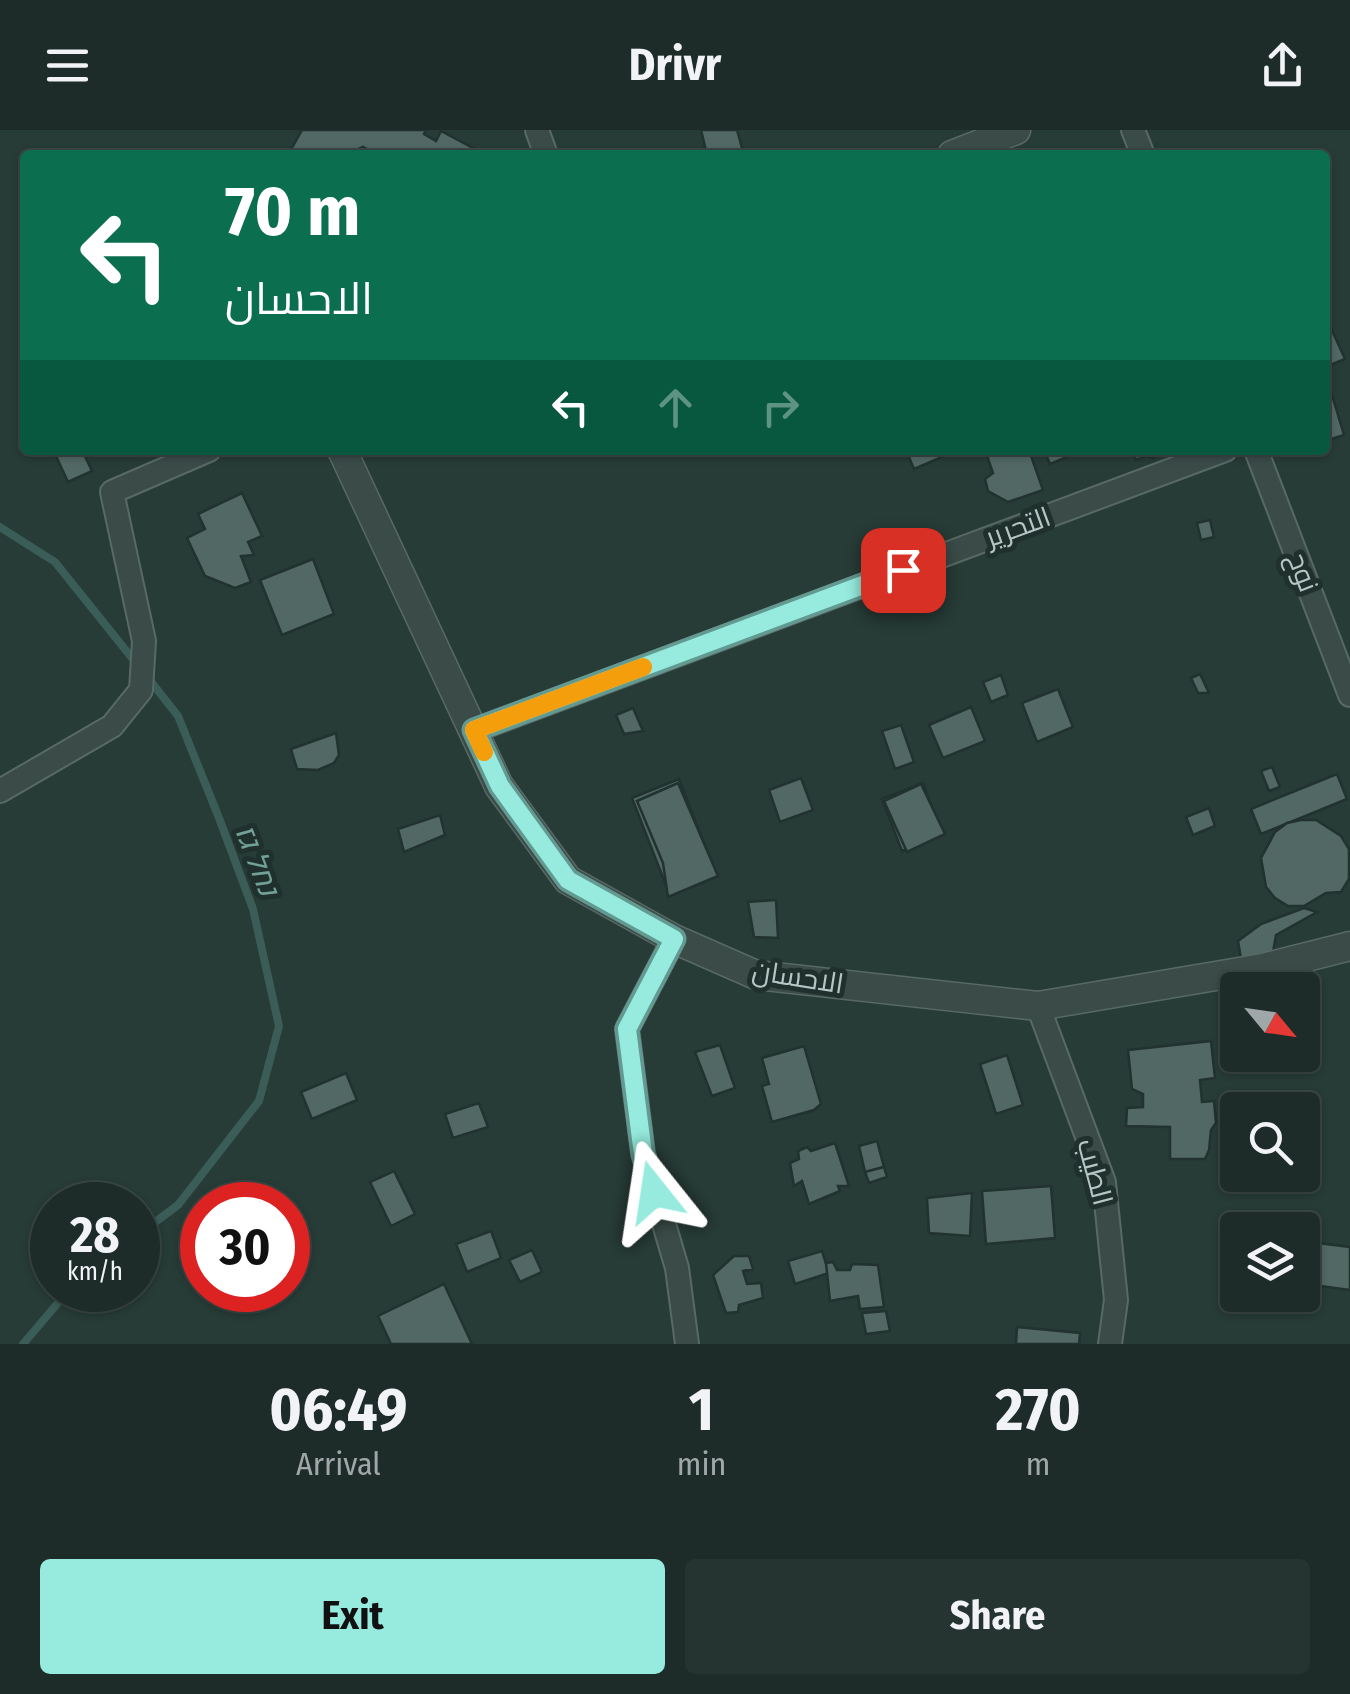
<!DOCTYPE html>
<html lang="en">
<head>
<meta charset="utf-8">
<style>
  :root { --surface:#1d2c29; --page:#253431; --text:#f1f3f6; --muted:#a0a7a8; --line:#3b4846; --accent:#96ebde }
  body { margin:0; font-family:"Fira Sans Condensed",Cairo,Heebo,sans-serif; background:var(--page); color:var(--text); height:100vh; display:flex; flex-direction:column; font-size:38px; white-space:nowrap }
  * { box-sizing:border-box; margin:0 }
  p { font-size:32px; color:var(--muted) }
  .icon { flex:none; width:55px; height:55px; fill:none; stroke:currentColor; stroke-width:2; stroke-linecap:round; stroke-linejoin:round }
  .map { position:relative; height:1214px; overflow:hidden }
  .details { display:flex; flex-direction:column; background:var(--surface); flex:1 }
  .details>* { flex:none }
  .guide { position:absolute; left:20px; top:20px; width:1310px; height:305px; border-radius:10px; box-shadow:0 2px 8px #0004,0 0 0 2px var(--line); background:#0b6e4f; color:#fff; overflow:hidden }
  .needle { width:65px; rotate:119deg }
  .fabs { position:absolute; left:1220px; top:842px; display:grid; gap:20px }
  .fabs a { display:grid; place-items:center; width:100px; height:100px; border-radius:10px; background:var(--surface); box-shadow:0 2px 8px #0004,0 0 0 2px var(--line); font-size:50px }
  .speed { position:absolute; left:30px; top:1052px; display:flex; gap:20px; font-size:50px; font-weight:700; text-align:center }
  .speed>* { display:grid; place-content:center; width:130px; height:130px; border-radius:50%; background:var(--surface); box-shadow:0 2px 8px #0004,0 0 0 2px var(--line); line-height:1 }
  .speed small { font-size:25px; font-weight:400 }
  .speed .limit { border:15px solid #d22; background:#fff; color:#111 }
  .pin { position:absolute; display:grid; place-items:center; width:85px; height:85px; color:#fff; margin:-42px; border-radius:20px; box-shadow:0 5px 15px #0006 }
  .me { position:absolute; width:110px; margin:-55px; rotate:345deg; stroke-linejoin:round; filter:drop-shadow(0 0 8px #0008) }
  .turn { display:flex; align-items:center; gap:35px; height:210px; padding:0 40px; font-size:45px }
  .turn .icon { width:130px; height:130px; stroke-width:2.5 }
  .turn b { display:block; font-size:70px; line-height:85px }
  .lanes { display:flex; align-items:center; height:95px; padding:0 40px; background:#0003; justify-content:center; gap:50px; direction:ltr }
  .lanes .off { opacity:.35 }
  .eta { display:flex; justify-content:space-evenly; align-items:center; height:170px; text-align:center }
  .eta b { font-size:60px; font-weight:700; line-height:70px }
  .action { display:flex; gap:20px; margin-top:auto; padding:20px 40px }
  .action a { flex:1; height:115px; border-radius:10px; background:var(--accent); color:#111; font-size:40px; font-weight:700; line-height:115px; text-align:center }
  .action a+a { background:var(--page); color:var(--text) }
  header { display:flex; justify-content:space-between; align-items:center; height:130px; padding:0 40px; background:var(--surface); font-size:45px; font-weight:700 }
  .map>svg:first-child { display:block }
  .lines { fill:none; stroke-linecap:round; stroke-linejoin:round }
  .stream { stroke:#3b5d57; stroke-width:8 }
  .building { fill:#526864; stroke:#21322f; stroke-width:2.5 }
  .minor-casing { stroke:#586966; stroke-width:26 }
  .tertiary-casing { stroke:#586966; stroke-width:31 }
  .minor { stroke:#3a4b48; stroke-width:22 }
  .tertiary { stroke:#3a4b48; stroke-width:28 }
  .route-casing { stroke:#629990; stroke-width:25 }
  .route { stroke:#96ebde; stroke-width:18 }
  .slow { stroke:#f59e0b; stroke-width:18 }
  .labels { text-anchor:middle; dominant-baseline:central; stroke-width:10; stroke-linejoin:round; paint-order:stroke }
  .street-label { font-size:28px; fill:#b6c6c4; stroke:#1f302d }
  .water-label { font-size:30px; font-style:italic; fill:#73a198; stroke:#1f302d }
</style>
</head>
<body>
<header><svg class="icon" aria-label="menu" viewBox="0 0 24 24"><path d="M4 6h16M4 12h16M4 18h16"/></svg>Drivr<svg class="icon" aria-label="share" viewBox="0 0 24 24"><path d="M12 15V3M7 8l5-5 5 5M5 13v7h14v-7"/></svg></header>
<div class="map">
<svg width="1350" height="1214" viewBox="0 0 1350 1214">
  <rect width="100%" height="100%" fill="#273b37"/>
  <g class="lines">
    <g class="stream">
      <polyline points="0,397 55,432 136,533"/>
      <polyline points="138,1105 178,1075 259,971 279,896 253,779 219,688 178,586 148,548"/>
      <polyline points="23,1214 69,1160"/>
    </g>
  </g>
  <g class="building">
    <polygon points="302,0 426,0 424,4 436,11 441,1 486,25 378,25 363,17 345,25 288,25"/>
    <polygon points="701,0 737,0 744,25 707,25"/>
    <polygon points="1325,185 1345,229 1325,237"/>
    <polygon points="1332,265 1344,305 1325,311 1325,267"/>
    <polygon points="68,320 82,320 92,341 68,352 56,326"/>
    <polygon points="906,320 955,320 956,321 914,339"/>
    <polygon points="985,320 1029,320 1043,360 1008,372 988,361 985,349 993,343"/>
    <polygon points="1044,320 1084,320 1050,334"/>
    <polygon points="1132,320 1156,320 1154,328 1146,326 1136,330"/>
    <polygon points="242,363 262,406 248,412 254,425 241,426 251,452 235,458 205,446 187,408 205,399 198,384"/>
    <polygon points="1210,390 1214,407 1201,410 1197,393"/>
    <polygon points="313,429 334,484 282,505 260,450"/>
    <polygon points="1200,544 1209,563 1198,563 1191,548"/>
    <polygon points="1001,545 1008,565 991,572 983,552"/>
    <polygon points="1058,559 1073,597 1037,612 1022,573"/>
    <polygon points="971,577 985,611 943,628 929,595"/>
    <polygon points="633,578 643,601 624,604 616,585"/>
    <polygon points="901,595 914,632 895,639 882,601"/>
    <polygon points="336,603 339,625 334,633 318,640 297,639 291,619"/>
    <polygon points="1272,637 1280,657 1269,661 1261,641"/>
    <polygon points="1337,644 1347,669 1261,704 1251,679"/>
    <polygon points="801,648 813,680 780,692 769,660"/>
    <polygon points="679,649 716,744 669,763 632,668"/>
    <polygon points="678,653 718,746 668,767 663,733 637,671"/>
    <polygon points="923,653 942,705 902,721 882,669"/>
    <polygon points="921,654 945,704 907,722 884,671"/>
    <polygon points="1209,678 1215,696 1193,705 1186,687"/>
    <polygon points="440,685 445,705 404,722 398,699"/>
    <polygon points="1301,690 1316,690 1341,706 1349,719 1349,749 1341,762 1326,763 1304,776 1288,776 1275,768 1266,757 1261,728 1275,702 1287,693"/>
    <polygon points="776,770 778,808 754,807 748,772"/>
    <polygon points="1304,778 1317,782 1276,805 1273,822 1241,829 1238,811 1261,794"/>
    <polygon points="1211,911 1215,948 1200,950 1202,972 1214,971 1216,993 1211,1000 1209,1020 1205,1029 1170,1029 1170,997 1126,996 1127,978 1143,977 1143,964 1132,959 1128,920"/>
    <polygon points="720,915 735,958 712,966 695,922"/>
    <polygon points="804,916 821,974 814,980 772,992 762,956 769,954 762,928"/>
    <polygon points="1007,925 1023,975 996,984 980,934"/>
    <polygon points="346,943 357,970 312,989 301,962"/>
    <polygon points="479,973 488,997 453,1008 445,984"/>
    <polygon points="877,1011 884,1037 865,1042 859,1016"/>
    <polygon points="835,1013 849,1056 838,1056 840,1061 809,1074 802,1051 794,1056 790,1033 799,1029 798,1021 807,1017 811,1021"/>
    <polygon points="884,1037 887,1047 869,1053 865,1042"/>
    <polygon points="394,1041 415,1084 391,1096 370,1052"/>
    <polygon points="1051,1056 1055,1108 986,1114 982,1061"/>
    <polygon points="972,1063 970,1106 929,1103 927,1068"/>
    <polygon points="491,1101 501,1128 467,1142 456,1114"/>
    <polygon points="1318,1113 1350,1117 1350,1160 1313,1155"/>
    <polygon points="532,1120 542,1142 520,1152 509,1130"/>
    <polygon points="822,1121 829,1143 795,1154 788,1131"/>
    <polygon points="734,1126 749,1126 753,1139 743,1141 747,1154 761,1153 763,1168 739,1175 738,1182 726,1183 713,1145"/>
    <polygon points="833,1132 837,1140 850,1140 852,1134 878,1135 884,1177 860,1179 858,1166 830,1171 826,1133"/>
    <polygon points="444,1154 472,1214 391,1214 378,1186"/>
    <polygon points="886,1181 890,1201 866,1204 862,1183"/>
    <polygon points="1017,1197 1080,1203 1079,1214 1016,1214"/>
  </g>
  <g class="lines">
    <g class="minor-casing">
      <g id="minor">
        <polyline points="537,0 546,25"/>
        <polyline points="1133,0 1143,25"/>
        <polyline points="1256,320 1350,565"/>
        <polyline points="473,601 1225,320"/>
        <polyline points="0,661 112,596 141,560 144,511 112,362 209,320"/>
        <polyline points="674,809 627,899 643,1023 677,1138 687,1214"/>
        <polyline points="1038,876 1104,1052 1116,1170 1110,1214"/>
      </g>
    </g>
    <g class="tertiary-casing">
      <g id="tertiary">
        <polyline points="952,25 1016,0"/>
        <polyline points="342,320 499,656 568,750 674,809 756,845 1038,876 1263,838 1350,816"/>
      </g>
    </g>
    <use href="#minor" class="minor"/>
    <use href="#tertiary" class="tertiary"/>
  </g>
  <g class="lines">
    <g class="route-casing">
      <polyline id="route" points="654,1062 643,1024 627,899 674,809 568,750 500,656 474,600 903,440"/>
    </g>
    <use href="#route" class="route"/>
    <polyline class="slow" points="484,622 474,600 643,537"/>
  </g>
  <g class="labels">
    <g class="street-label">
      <text transform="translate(1018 397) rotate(-20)">التحرير</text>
      <text transform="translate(1303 442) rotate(69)">نوح</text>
      <text transform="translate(798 847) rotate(9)">الاحسان</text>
      <text transform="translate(1095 1042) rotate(75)">الطيب</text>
    </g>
    <g class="water-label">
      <text transform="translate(257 730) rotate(69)">נחל גז</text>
    </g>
  </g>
</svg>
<div class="fabs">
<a><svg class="needle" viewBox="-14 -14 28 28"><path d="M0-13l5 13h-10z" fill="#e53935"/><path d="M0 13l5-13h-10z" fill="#a0a7a8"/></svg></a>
<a><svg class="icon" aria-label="search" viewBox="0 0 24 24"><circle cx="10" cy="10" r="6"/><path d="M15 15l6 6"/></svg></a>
<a><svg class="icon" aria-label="layers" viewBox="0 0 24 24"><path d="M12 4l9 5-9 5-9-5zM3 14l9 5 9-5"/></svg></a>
</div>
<div class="speed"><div>28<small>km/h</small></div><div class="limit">30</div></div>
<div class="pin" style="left:903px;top:440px;background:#d93025"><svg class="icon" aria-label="arrive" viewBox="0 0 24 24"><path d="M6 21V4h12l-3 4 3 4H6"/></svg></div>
<svg class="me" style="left:654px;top:1062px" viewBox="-20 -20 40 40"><path d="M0-17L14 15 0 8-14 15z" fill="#96ebde" stroke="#fff" stroke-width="4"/></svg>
<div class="guide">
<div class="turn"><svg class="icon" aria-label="left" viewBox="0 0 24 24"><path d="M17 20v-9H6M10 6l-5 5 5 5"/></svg><div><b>70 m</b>الاحسان</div></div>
<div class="lanes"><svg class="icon" aria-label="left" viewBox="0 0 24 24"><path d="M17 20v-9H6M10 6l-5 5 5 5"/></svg><svg class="icon off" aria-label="ahead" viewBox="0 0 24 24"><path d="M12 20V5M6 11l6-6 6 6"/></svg><svg class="icon off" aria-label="right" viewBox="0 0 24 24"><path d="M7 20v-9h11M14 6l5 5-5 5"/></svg></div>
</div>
</div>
<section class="details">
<div class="eta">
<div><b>06:49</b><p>Arrival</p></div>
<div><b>1</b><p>min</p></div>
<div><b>270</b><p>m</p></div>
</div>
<div class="action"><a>Exit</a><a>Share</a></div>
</section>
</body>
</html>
